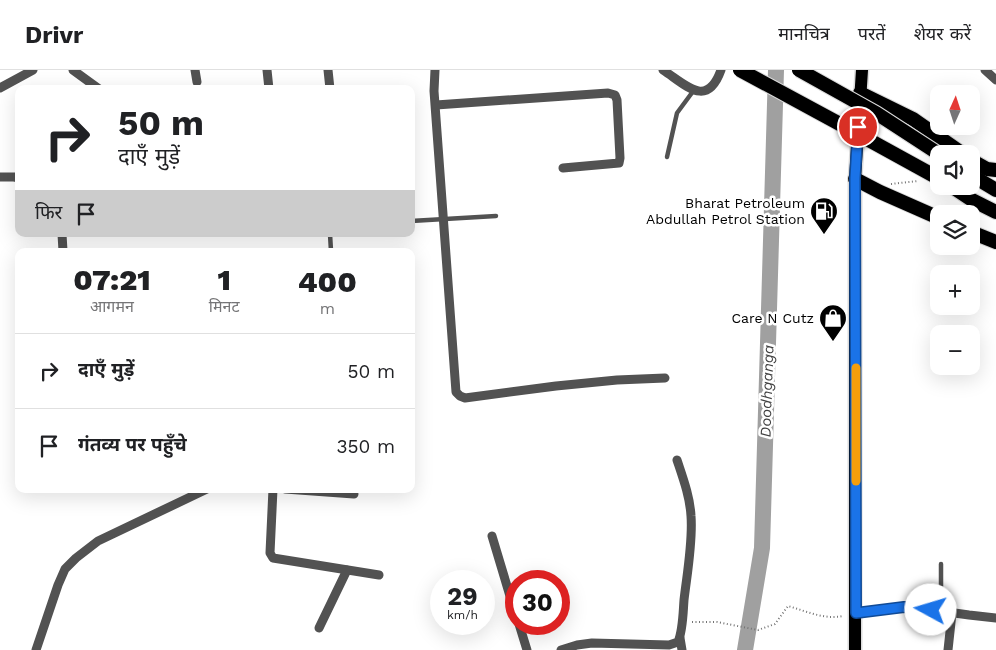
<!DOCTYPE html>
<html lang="hi">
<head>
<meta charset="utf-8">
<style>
  :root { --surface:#fff; --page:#f6f6f6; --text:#202124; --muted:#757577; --line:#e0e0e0 }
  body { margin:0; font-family:"Work Sans","Noto Sans Devanagari",sans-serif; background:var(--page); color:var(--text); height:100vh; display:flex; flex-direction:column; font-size:19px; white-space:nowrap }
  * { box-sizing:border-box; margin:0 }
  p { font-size:16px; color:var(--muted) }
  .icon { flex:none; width:28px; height:28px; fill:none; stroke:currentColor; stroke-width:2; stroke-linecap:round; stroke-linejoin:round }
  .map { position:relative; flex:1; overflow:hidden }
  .panel { position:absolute; left:15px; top:178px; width:400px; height:245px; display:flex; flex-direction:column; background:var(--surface); border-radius:10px; box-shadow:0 5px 20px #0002 }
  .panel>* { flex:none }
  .top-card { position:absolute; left:15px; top:15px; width:400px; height:152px; border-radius:10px; box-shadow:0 5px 20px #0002; background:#fff; color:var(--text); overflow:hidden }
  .needle { width:32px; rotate:3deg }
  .controls { position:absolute; left:930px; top:15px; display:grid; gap:10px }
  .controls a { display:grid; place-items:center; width:50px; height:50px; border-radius:10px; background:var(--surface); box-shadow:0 5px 20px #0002; font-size:25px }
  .speed { position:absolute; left:430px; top:500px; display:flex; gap:10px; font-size:25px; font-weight:700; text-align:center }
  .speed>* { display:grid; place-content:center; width:65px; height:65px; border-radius:50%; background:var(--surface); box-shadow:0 5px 20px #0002; line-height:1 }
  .speed small { font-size:12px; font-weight:400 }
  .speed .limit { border:8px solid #d22; background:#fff; color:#111 }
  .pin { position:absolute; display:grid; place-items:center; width:42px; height:42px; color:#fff; margin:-21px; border:2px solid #fff; border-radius:50%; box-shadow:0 1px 5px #0007 }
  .me { position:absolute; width:55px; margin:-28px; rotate:276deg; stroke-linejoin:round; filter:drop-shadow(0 0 4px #0008) }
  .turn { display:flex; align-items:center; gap:18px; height:105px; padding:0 20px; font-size:22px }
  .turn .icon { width:65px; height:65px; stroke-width:2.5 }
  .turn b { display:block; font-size:35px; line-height:42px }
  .then { display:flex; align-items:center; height:48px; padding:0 20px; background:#0003; gap:10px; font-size:19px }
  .eta { display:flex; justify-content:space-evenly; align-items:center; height:85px; text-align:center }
  .eta b { font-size:30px; font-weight:800; line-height:35px }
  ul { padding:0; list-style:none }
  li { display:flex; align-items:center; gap:15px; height:75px; padding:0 20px; border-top:1px solid var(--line) }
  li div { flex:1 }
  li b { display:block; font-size:19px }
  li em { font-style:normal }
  header { display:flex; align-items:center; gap:30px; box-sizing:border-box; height:70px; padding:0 25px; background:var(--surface); border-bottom:1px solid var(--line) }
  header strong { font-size:24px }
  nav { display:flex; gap:28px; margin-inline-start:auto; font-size:18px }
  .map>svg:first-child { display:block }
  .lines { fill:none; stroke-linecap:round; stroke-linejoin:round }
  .river { stroke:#a0a0a0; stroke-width:16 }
  .primary-casing { stroke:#dbdbdb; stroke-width:15 }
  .trunk-casing { stroke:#dbdbdb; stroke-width:16 }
  .path { stroke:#747474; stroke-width:2; stroke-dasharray:1 2.5; stroke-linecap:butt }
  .service { stroke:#525252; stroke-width:4.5 }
  .minor { stroke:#525252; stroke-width:9 }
  .primary { stroke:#000; stroke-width:12 }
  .trunk { stroke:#000; stroke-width:14 }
  .trunk-bridge-casing { stroke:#dbdbdb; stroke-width:16; stroke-linecap:butt }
  .trunk-bridge { stroke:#000; stroke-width:14 }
  .route-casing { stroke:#114b97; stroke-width:12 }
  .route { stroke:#1a73e8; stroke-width:9 }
  .slow { stroke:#f59e0b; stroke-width:9 }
  .labels { text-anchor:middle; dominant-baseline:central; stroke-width:5; stroke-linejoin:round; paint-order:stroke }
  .poi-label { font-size:14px; fill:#000; stroke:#fff; text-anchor:end }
  .water-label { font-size:15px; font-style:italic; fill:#414141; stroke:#fff }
</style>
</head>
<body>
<header>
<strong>Drivr</strong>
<nav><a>मानचित्र</a><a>परतें</a><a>शेयर करें</a></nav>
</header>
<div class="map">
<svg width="996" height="580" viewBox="0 0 996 580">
  <rect width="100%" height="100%" fill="#fff"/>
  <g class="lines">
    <polyline class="river" points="745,580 762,478 776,0"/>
    <g class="primary-casing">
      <polyline id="primary" points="855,580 855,109 862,0"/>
    </g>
    <g class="trunk-casing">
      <g id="trunk">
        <polyline points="860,23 913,49 963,84"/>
        <polyline points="971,90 987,99 996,100"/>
        <polyline points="971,105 996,120"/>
        <polyline points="855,109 880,122 939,148"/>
        <polyline points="951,116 972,130 996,142"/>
        <polyline points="971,162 996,172"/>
      </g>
    </g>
    <g class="path">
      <polyline points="891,114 918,111"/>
      <path d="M692 552H717L758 560 775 554 788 536C806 541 824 550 843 546"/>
    </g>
    <g class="service">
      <polyline points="667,87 677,43 694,20"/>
      <polyline points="411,151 496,146"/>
      <polyline points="330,164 331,181"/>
      <polyline points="941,494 941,541"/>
    </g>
    <g class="minor">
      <polyline points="73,0 99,19"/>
      <polyline points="195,0 197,12"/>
      <polyline points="267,0 269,19"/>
      <polyline points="328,0 330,19"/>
      <polyline points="435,0 434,21 456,322 460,326 465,328 556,316 617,310 665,308"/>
      <path d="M663 0C686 15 707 39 721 0"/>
      <polyline points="985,0 996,10"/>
      <polyline points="0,18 33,0"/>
      <polyline points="436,35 608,23 615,25 617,30 620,88 619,93 563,98"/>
      <polyline points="0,107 14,107 19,108"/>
      <polyline points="62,164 63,181"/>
      <polyline points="273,419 270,483 273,488 379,505"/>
      <polyline points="285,419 354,424"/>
      <polyline points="492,466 516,546"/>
      <polyline points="855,543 904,537 912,537 969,545 996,548"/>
      <polyline points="519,554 527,580"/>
      <polyline points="319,558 347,500"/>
      <polyline points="680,568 682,580"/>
      <polyline points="36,580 58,515 65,499 76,488 98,471 207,419"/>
      <path d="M561 580 577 575 592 573 669 575 678 572C683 560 683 543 684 530 687 504 693 472 691 446 690 427 683 408 677 390"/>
      <polyline points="948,580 952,543"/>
    </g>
    <use href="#primary" class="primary"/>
    <use href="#trunk" class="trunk"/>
    <g class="trunk-bridge-casing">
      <g id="trunk-bridge">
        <polyline points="740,0 838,53 938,108"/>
        <polyline points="799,0 876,43 939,84"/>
      </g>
    </g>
    <use href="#trunk-bridge" class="trunk-bridge"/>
  </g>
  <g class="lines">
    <g class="route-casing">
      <polyline id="route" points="858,57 855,108 856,543 904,537 931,540"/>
    </g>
    <use href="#route" class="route"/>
    <polyline class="slow" points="856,411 856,298"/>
  </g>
  <defs>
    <g id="fuel-pin" transform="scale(1.4375)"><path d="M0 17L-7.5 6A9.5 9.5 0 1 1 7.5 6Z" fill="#000" stroke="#fff"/><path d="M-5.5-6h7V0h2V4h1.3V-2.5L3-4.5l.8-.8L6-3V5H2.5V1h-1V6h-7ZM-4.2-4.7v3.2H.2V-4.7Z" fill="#fff"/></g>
    <g id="shop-pin" transform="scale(1.4375)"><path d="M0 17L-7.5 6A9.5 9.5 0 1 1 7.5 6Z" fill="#000" stroke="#fff"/><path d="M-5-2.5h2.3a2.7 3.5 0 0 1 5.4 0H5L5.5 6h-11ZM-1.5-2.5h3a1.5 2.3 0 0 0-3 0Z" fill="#fff"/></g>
  </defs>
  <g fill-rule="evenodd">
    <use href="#fuel-pin" x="824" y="141"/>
    <use href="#shop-pin" x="833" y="248"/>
  </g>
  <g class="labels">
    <g class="poi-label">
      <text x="805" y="133">Bharat Petroleum<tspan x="805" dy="16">Abdullah Petrol Station</tspan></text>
      <text x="814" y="248">Care N Cutz</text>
    </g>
    <g class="water-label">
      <text transform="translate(767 321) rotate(-88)">Doodhganga</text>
    </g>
  </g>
</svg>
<div class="controls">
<a><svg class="needle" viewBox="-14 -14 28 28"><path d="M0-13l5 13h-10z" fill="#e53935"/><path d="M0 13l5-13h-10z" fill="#757577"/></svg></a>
<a><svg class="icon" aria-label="sound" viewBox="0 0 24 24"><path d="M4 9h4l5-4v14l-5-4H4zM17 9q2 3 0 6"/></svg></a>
<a><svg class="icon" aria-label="layers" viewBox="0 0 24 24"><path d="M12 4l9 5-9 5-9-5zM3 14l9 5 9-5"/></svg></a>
<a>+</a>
<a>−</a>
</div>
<div class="speed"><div>29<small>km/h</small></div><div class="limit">30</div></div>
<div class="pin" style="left:858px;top:57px;background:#d93025"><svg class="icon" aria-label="arrive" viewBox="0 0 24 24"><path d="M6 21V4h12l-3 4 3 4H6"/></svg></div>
<svg class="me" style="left:931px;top:540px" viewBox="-20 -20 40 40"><circle r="19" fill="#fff"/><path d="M0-13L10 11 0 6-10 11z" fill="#1a73e8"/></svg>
<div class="top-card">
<div class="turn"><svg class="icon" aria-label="right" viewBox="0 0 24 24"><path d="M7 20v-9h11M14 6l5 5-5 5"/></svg><div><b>50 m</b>दाएँ मुड़ें</div></div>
<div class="then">फिर<svg class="icon" aria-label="arrive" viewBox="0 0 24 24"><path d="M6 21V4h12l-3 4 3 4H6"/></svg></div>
</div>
<section class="panel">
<div class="eta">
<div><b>07:21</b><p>आगमन</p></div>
<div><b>1</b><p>मिनट</p></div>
<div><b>400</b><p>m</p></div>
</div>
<ul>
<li><svg class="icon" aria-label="right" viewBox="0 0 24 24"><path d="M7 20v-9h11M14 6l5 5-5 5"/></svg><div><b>दाएँ मुड़ें</b></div><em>50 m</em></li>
<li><svg class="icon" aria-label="arrive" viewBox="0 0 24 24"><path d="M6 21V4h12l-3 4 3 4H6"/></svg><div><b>गंतव्य पर पहुँचे</b></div><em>350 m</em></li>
</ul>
</section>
</div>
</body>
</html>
